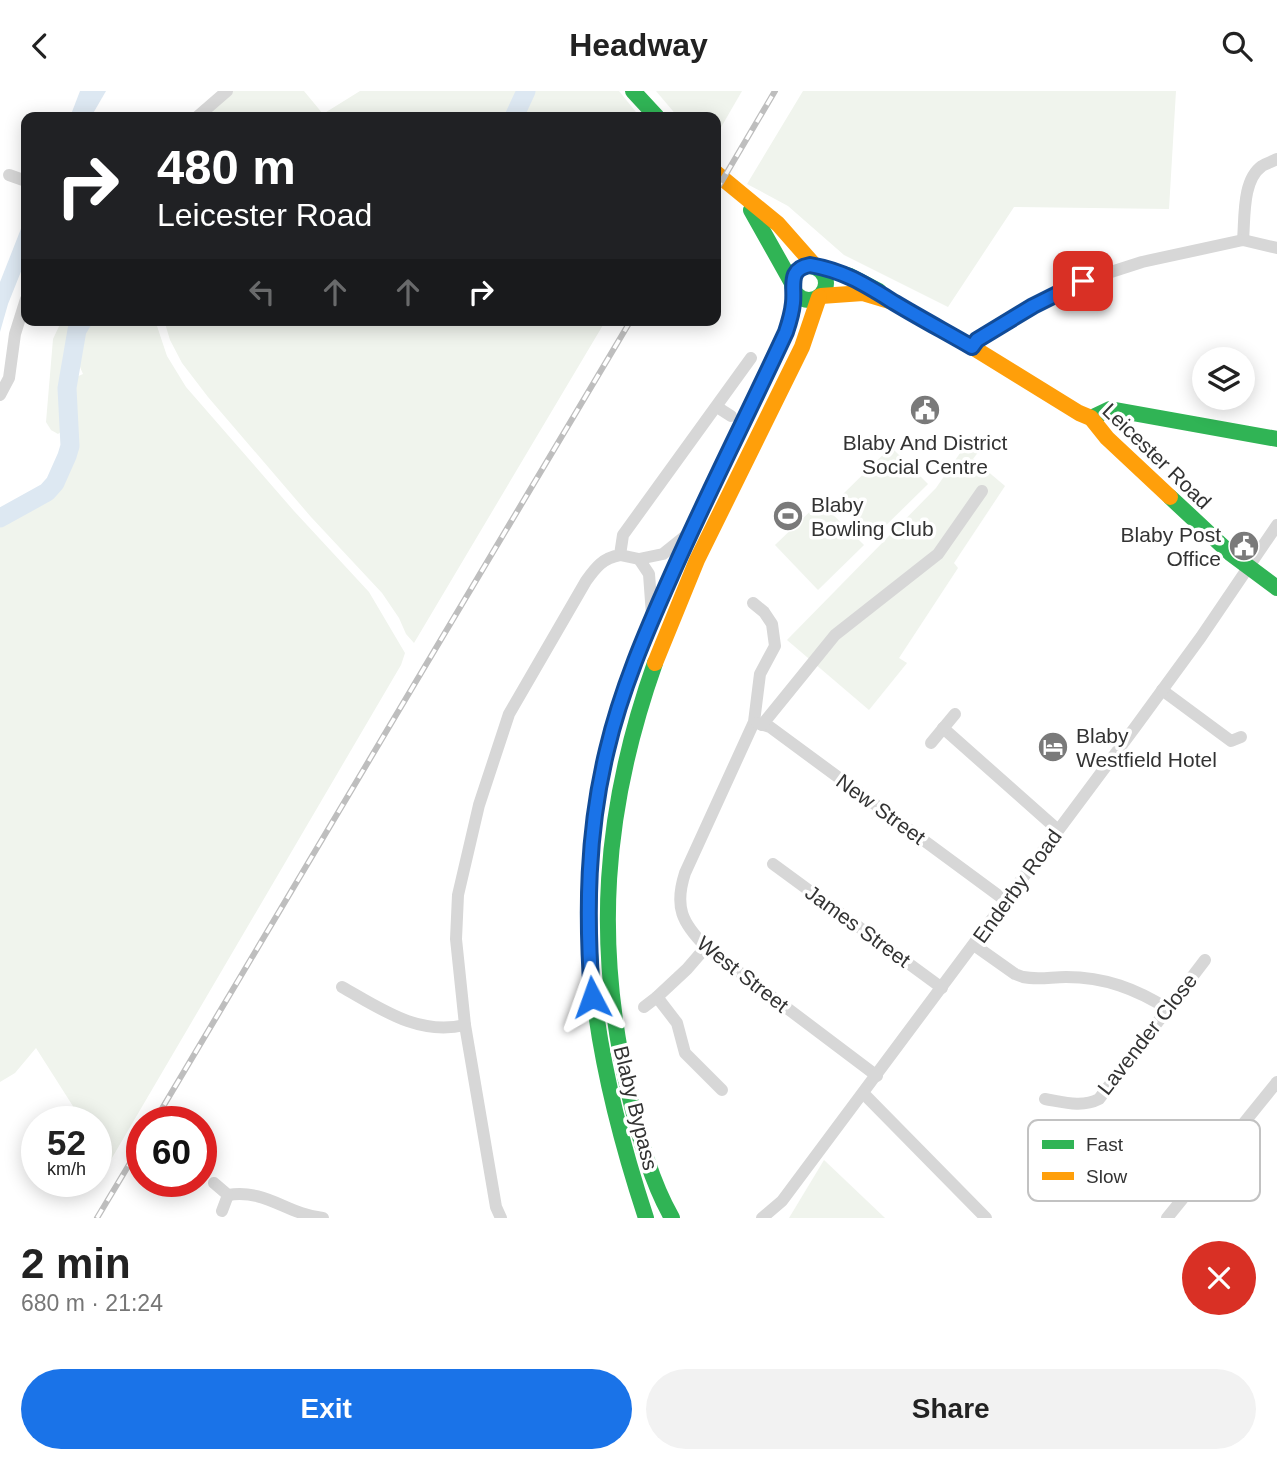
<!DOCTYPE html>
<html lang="en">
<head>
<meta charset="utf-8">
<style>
  :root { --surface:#fff; --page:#f2f2f2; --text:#222; --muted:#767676; --accent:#1a73e8 }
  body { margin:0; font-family:Helvetica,sans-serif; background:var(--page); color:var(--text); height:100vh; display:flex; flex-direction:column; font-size:26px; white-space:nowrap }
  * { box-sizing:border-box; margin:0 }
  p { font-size:23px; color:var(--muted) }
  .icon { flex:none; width:38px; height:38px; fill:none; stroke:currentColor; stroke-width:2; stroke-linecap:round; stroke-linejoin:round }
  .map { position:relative; height:1127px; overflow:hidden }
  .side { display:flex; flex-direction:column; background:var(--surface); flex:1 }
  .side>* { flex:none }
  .banner { position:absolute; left:21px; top:21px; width:700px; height:214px; border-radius:14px; box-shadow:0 4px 18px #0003; background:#202124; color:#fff; overflow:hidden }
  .buttons { position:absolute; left:1192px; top:256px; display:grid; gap:14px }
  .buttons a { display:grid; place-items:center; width:63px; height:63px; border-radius:50%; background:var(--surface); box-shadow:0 4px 18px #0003; font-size:35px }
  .speed { position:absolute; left:21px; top:1015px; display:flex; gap:14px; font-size:35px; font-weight:700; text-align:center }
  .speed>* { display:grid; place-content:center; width:91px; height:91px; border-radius:50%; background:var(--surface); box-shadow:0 4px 18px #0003; line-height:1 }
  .speed small { font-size:18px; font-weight:400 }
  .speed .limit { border:10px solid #d22; background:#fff; color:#111 }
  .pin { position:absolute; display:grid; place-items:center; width:60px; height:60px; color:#fff; margin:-30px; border-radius:14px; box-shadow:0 4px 10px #0006 }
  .me { position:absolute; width:77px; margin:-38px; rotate:356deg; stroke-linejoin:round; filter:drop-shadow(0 0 5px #0008) }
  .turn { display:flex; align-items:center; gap:24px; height:147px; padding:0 21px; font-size:32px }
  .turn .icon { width:91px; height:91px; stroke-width:2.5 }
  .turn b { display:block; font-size:49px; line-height:60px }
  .lanes { display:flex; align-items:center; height:66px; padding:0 21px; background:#0003; justify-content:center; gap:35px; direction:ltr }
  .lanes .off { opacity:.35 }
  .round { display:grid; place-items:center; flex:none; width:74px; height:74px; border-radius:37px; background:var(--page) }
  .summary { display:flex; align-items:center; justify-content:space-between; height:119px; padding:0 21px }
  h1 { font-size:42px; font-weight:600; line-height:52px }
  .action { display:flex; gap:14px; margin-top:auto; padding:14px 21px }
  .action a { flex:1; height:80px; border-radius:42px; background:var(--accent); color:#fff; font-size:28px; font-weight:600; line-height:80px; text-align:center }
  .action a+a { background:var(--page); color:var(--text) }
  header { display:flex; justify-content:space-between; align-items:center; height:91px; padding:0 21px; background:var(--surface); font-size:32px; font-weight:600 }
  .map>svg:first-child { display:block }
  .green { fill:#f0f4ed }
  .water { fill:#dde8f2 }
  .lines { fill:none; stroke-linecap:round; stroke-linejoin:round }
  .river { stroke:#dde8f2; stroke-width:19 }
  .street { stroke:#d7d7d7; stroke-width:12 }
  .fast { stroke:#30b455; stroke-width:16 }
  .slow { stroke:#ff9f0a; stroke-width:16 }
  .rail-casing { stroke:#bebebe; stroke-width:6 }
  .rail { stroke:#fff; stroke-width:3.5; stroke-dasharray:10; stroke-linecap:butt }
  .route-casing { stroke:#114b97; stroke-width:18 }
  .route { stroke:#1a73e8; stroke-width:12 }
  .labels { text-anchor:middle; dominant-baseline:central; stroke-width:7; stroke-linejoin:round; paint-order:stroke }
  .poi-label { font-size:21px; fill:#333; stroke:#fff; text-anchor:start }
  .street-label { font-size:21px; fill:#333; stroke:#fff }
  .key { fill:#fff; stroke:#c2c2c2; stroke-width:2 }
  .key-label { font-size:19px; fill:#333 }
</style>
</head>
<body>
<header><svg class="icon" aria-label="back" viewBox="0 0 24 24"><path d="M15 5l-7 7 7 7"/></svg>Headway<svg class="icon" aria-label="search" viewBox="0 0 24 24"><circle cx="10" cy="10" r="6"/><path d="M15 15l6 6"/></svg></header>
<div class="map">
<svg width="1277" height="1127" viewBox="0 0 1277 1127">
  <rect width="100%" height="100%" fill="#fff"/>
  <g class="green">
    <polygon points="232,0 304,0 323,23 360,0 520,0 506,26 202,26"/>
    <polygon points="528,0 619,0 640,26 518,26"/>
    <polygon points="656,0 742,0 716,45 716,26 678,26"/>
    <polygon points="803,0 1176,0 1169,118 1014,116 948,216 844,164 788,115 747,93"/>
    <polygon points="62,229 73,229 60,307 63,339 58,343 51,339 46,331 53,248"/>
    <path d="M93 229H155L167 265 186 296 294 420 369 501 405 562 401 574 109 1072 96 1052V1031H83L36 957 15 982 0 991V433C35 412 56 419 70 372 72 365 76 358 75 351 74 326 66 313 74 287L83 283C74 265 76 243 93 229Z"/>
    <polygon points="164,229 606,229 414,552 406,543 399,527 382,502 311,426 208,306 182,272 170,249"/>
    <polygon points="967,352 979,360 973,368 1005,395 954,472 958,477 899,567 907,572 869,619 787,549 936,397"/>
    <polygon points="891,356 928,393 874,446 837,409"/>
    <polygon points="820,411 864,454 818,499 775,454"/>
    <polygon points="824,1069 885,1127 789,1127"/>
  </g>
  <g class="water">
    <polygon points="80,0 106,0 91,26 70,26"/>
    <polygon points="26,125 26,168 8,213 0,241 0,191"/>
  </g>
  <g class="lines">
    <g class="river">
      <polyline points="514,26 526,0"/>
      <polyline points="0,427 47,401 55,392 67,365 70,355 67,297 77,239 83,229"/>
    </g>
    <g class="street">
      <polyline points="197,26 227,0"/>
      <polyline points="9,84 26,90"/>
      <path d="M1243 149C1245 127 1242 89 1262 75 1266 72 1272 71 1277 68"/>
      <polyline points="972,256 977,249 1033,215 1083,190 1142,171 1243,149 1277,157"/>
      <polyline points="0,304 9,287 15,243 26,208"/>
      <polyline points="717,316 731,325"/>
      <polyline points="620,464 639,468 663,463 688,443"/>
      <polyline points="639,468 649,483 652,524"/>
      <path d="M753 512 764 521 772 533 775 555 760 583 754 631 685 782C674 816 682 832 706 856L877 985"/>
      <polyline points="1162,599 1231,650 1241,646"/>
      <polyline points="757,632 770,636 1006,810"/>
      <polyline points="762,634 835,544 938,463 982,400"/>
      <polyline points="943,637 1058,739"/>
      <polyline points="931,652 955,623"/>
      <polyline points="773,773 942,897"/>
      <path d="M974 854 1015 883 1023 886C1038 889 1051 886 1066 886 1105 886 1136 898 1168 918"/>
      <polyline points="706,856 687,878 657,906 677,932 685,962 722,999"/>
      <path d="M342 896C381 918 418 945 465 934"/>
      <polyline points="644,916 657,906"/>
      <polyline points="864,1003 986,1127"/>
      <path d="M1045 1008C1063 1011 1082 1017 1099 1008L1205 869"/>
      <path d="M214 1092 228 1104C267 1098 286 1123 323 1127"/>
      <polyline points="222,1120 228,1104"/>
      <path d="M501 1127 496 1116 465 934 456 848 458 804 479 714 509 623 586 490C596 476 603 467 620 464L623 444 751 267"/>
      <polyline points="762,1127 782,1110 1136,635 1201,546 1277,434"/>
      <polyline points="1167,1127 1277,991"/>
    </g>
    <g class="fast">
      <polyline points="633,0 657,26"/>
      <polyline points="751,119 792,192"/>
      <circle cx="809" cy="192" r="17"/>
      <polyline points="818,176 850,185 879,200"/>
      <polyline points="1091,327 1110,318 1277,348"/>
      <polyline points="1170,406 1230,462 1277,497"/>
      <path d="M655 572C603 719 593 854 630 1007 640 1048 651 1090 672 1127"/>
      <path d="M646 1127C594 969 569 824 607 659 621 597 647 538 673 481 709 400 749 321 786 241L792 222 794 200"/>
    </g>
    <g class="slow">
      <polyline points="716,82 778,133 815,175"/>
      <polyline points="821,205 863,202 893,211 972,256 1079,322 1091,327 1107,347 1170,406"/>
      <polyline points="655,572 697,469 802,256 819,206"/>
    </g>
    <g class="rail-casing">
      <g id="rail">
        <polyline points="716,100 775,0"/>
        <polyline points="154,1031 631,229"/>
        <polyline points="97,1127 142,1052"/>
      </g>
    </g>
    <use href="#rail" class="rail"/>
  </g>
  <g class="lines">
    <g class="route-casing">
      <path id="route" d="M592 906C586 822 587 741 607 659 621 599 646 541 671 485 707 403 748 323 786 241 789 232 792 222 793 212 795 195 787 178 810 174 845 180 866 194 895 212 920 227 946 241 972 256L977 249 1033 215 1083 190"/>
    </g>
    <use href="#route" class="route"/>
  </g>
  <defs>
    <g id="civic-disc" transform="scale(1.575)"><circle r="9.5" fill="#7a7a7a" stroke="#fff"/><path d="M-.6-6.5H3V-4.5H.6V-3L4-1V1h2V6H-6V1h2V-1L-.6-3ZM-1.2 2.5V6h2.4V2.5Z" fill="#fff"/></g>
    <g id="stadium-disc" transform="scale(1.575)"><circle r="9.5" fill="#7a7a7a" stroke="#fff"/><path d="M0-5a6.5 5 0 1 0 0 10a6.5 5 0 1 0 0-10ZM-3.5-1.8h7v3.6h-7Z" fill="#fff"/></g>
    <g id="hotel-disc" transform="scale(1.575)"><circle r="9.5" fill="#7a7a7a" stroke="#fff"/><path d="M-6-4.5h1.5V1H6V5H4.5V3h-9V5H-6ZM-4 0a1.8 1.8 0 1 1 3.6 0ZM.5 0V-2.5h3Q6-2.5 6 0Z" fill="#fff"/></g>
  </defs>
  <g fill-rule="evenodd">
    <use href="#civic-disc" x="925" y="319"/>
    <use href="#stadium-disc" x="788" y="425"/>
    <use href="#civic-disc" x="1244" y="455"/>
    <use href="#hotel-disc" x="1053" y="656"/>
  </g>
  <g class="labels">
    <g class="poi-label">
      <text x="925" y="351" text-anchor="middle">Blaby And District<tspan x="925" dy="24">Social Centre</tspan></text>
      <text x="811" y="413">Blaby<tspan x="811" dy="24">Bowling Club</tspan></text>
      <text x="1221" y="443" text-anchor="end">Blaby Post<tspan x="1221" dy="24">Office</tspan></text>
      <text x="1076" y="644">Blaby<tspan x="1076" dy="24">Westfield Hotel</tspan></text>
    </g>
    <g class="street-label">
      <text transform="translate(1157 365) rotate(44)">Leicester Road</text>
      <text transform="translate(881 718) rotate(36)">New Street</text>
      <text transform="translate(1017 795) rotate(-54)">Enderby Road</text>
      <text transform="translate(858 835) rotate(36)">James Street</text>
      <text transform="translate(743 883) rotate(38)">West Street</text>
      <text transform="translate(1147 943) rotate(-52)">Lavender Close</text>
      <text transform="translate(636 1017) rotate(76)">Blaby Bypass</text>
    </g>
  </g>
  <rect x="1028" y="1029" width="232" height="81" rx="10" class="key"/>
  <rect x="1042" y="1049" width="32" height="9" fill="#30b455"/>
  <rect x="1042" y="1081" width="32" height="8" fill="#ff9f0a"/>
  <g class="key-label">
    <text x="1086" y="1060">Fast</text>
    <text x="1086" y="1092">Slow</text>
  </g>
</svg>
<div class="buttons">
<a><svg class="icon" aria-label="layers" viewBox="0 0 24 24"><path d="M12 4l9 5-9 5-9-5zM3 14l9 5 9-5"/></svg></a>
</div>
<div class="speed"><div>52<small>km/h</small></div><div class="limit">60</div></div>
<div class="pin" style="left:1083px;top:190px;background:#d93025"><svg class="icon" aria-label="arrive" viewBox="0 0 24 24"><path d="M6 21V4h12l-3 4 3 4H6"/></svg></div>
<svg class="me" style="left:592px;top:906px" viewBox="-20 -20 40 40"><path d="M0-17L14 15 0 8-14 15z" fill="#1a73e8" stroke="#fff" stroke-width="4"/></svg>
<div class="banner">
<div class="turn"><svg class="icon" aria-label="right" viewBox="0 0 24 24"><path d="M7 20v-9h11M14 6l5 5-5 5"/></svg><div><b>480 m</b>Leicester Road</div></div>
<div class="lanes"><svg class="icon off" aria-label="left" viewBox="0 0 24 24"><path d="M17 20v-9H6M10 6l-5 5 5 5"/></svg><svg class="icon off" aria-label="ahead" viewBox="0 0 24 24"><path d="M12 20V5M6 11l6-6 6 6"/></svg><svg class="icon off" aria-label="ahead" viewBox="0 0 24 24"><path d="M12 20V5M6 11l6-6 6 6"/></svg><svg class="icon" aria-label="right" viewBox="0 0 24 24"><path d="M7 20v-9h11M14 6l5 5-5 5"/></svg></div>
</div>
</div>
<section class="side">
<div class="summary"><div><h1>2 min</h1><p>680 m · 21:24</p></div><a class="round" style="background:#d93025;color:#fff"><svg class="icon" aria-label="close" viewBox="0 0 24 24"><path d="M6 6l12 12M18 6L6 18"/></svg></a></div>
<div class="action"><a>Exit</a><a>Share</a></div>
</section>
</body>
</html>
